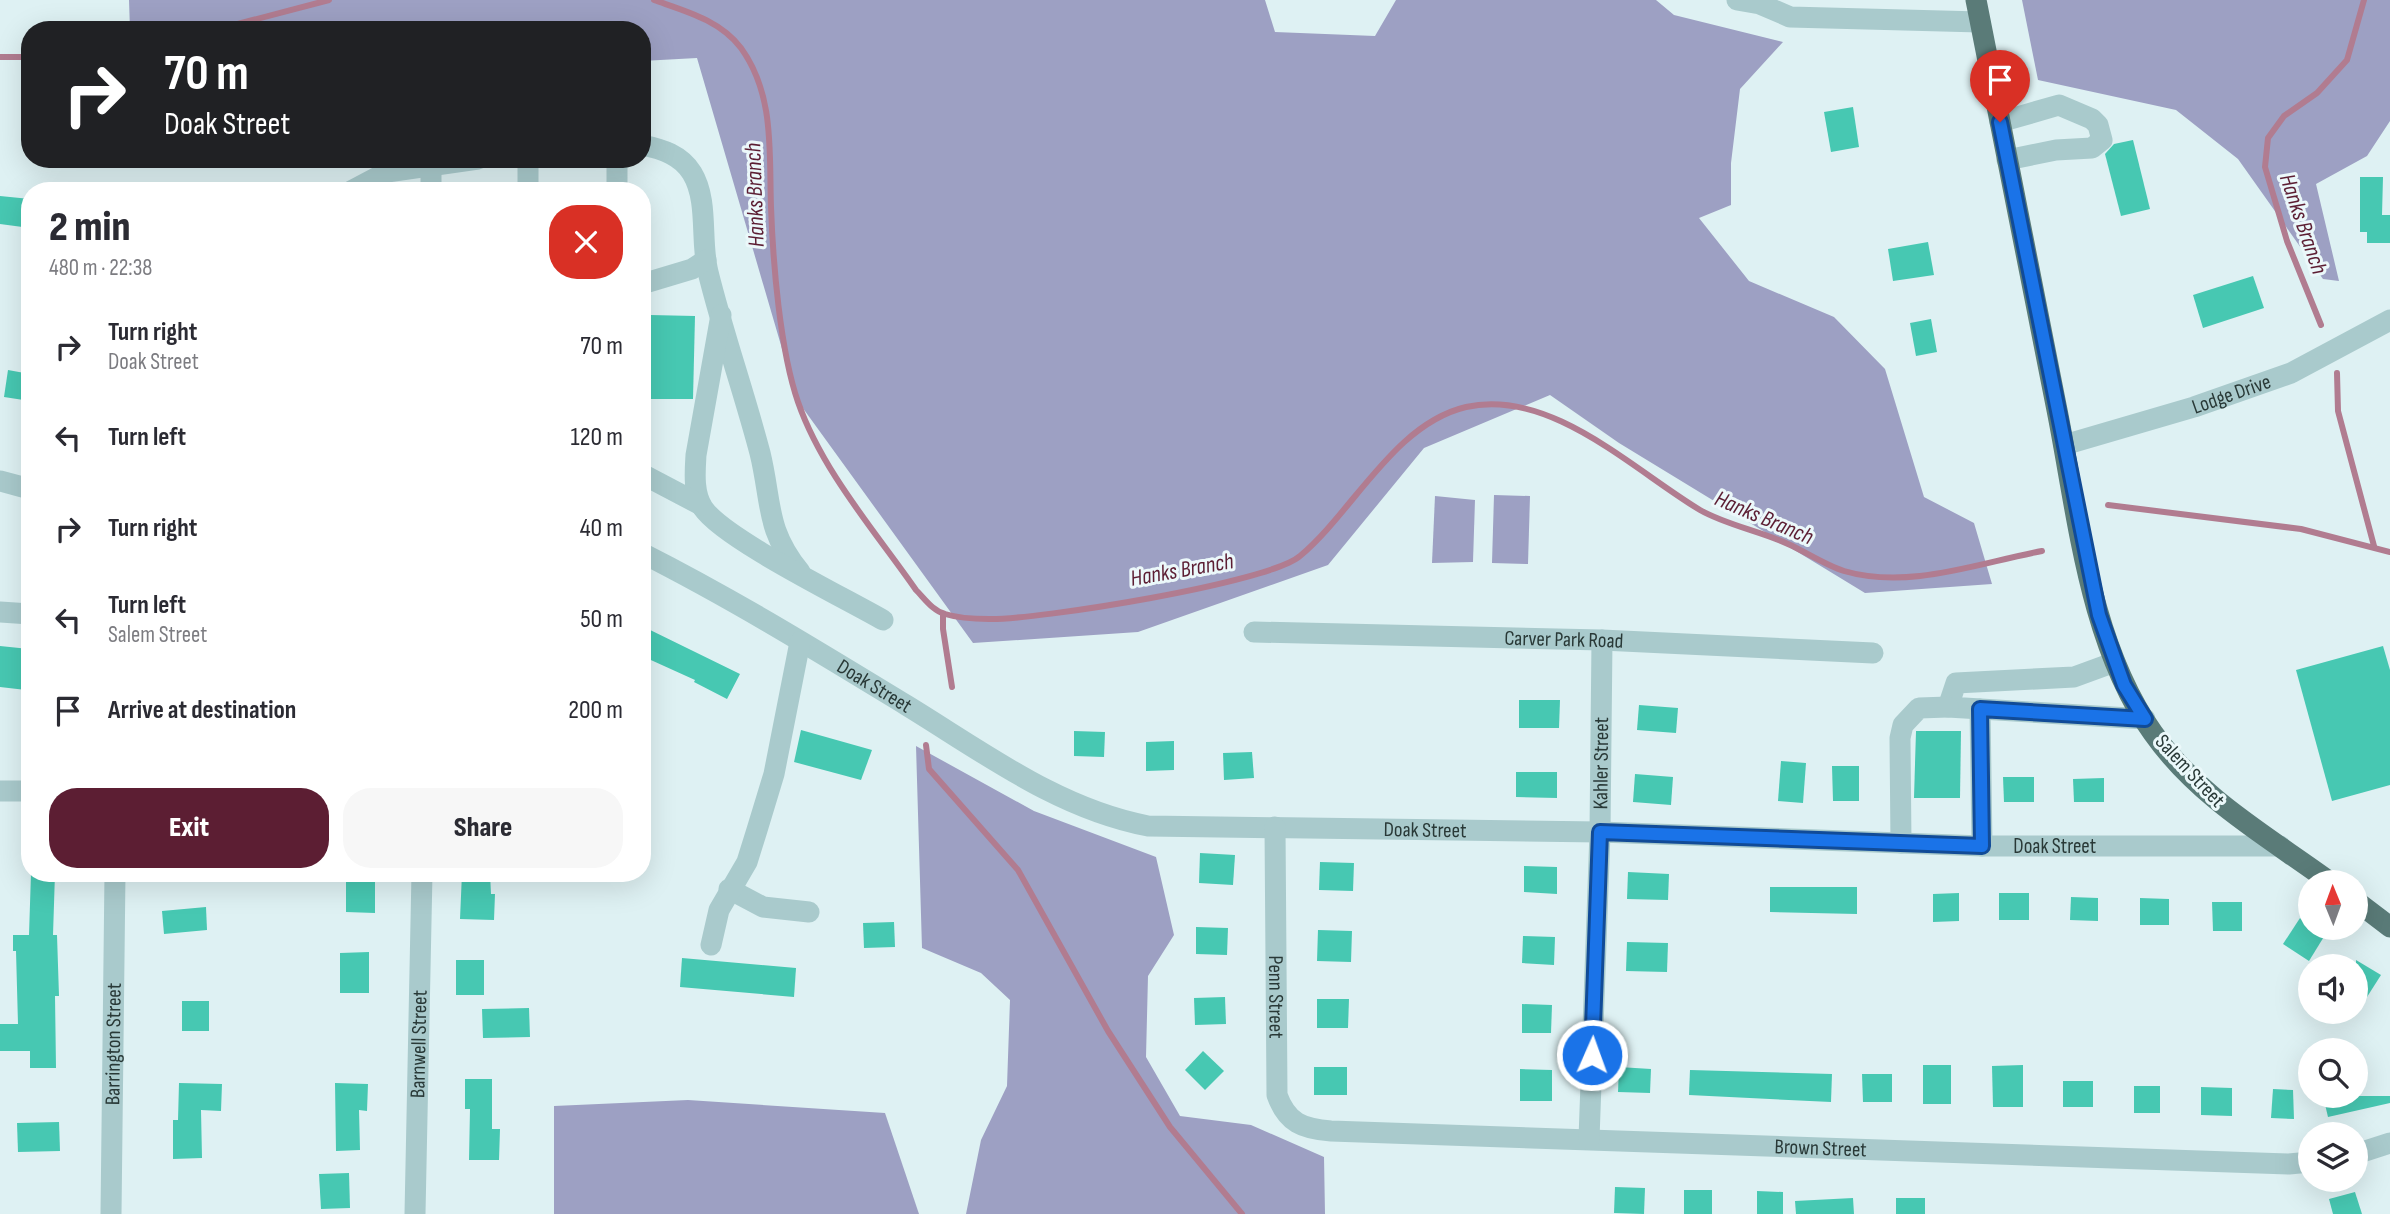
<!DOCTYPE html>
<html lang="en">
<head>
<meta charset="utf-8">
<style>
  :root { --surface:#fff; --page:#f7f7f7; --text:#2b2b33; --muted:#7c7c81; --accent:#5c1e33 }
  body { margin:0; font-family:"Sofia Sans Condensed",sans-serif; background:var(--page); color:var(--text); height:100vh; display:flex; flex-direction:column; font-size:26px; white-space:nowrap }
  * { box-sizing:border-box; margin:0 }
  p { font-size:23px; color:var(--muted) }
  .icon { flex:none; width:38px; height:38px; fill:none; stroke:currentColor; stroke-width:2; stroke-linecap:round; stroke-linejoin:round }
  .map { position:relative; flex:1; overflow:hidden }
  .sheet { position:absolute; left:21px; top:182px; width:630px; height:700px; display:flex; flex-direction:column; background:var(--surface); border-radius:28px; box-shadow:0 7px 28px #0002 }
  .sheet>* { flex:none }
  .top-card { position:absolute; left:21px; top:21px; width:630px; height:147px; border-radius:28px; box-shadow:0 7px 28px #0002; background:#202124; color:#fff; overflow:hidden }
  .needle { width:46px; rotate:359deg }
  .controls { position:absolute; left:2298px; top:870px; display:grid; gap:14px }
  .controls a { display:grid; place-items:center; width:70px; height:70px; border-radius:50%; background:var(--surface); box-shadow:0 7px 28px #0002; font-size:35px }
  .pin { position:absolute; display:grid; place-items:center; width:60px; height:60px; color:#fff; margin:-72px -30px; border-radius:50% 50% 50% 0; rotate:-45deg; box-shadow:0 0 7px #0007 }
  .pin .icon { rotate:45deg }
  .me { position:absolute; width:77px; margin:-38px; rotate:2deg; stroke-linejoin:round; filter:drop-shadow(0 0 5px #0008) }
  .turn { display:flex; align-items:center; gap:24px; height:147px; padding:0 28px; font-size:32px }
  .turn .icon { width:91px; height:91px; stroke-width:2.5 }
  .turn b { display:block; font-size:49px; line-height:60px }
  .round { display:grid; place-items:center; flex:none; width:74px; height:74px; border-radius:28px; background:var(--page) }
  .summary { display:flex; align-items:center; justify-content:space-between; height:119px; padding:0 28px }
  h1 { font-size:42px; font-weight:800; line-height:52px }
  .button { display:flex; gap:14px; margin-top:auto; padding:14px 28px }
  .button a { flex:1; height:80px; border-radius:28px; background:var(--accent); color:#fff; font-size:28px; font-weight:800; line-height:80px; text-align:center }
  .button a+a { background:var(--page); color:var(--text) }
  ul { padding:0; list-style:none }
  li { display:flex; align-items:center; gap:21px; height:91px; padding:0 28px }
  li div { flex:1 }
  li b { display:block; font-size:26px }
  li em { font-style:normal }
  .map>svg:first-child { display:block }
  .green { fill:#9da0c3 }
  .lines { fill:none; stroke-linecap:round; stroke-linejoin:round }
  .stream { stroke:#b17c90; stroke-width:6 }
  .building { fill:#47c8b2 }
  .minor { stroke:#a9cacc; stroke-width:21 }
  .major { stroke:#5a7b78; stroke-width:21 }
  .route-casing { stroke:#114b97; stroke-width:18 }
  .route { stroke:#1a73e8; stroke-width:12 }
  .labels { text-anchor:middle; dominant-baseline:central; stroke-width:6; stroke-linejoin:round; paint-order:stroke }
  .street-label { font-size:21px; fill:#293937; stroke:#ebf8fa }
  .water-label { font-size:23px; font-style:italic; fill:#5c1e33; stroke:#ebf8fa }
</style>
</head>
<body>
<div class="map">
<svg width="2390" height="1214" viewBox="0 0 2390 1214">
  <rect width="100%" height="100%" fill="#def1f3"/>
  <g class="green">
    <polygon points="129,0 1265,0 1275,32 1375,36 1396,0 1656,0 1674,15 1783,42 1740,89 1731,163 1731,205 1699,218 1749,281 1834,317 1885,369 1924,497 1974,523 1992,584 1865,593 1619,443 1550,395 1424,448 1328,565 1138,632 973,643 797,400 697,58 642,61 642,30 130,30"/>
    <polygon points="2022,0 2390,0 2390,121 2367,156 2316,184 2339,281 2323,279 2238,159 2176,110 2038,80"/>
    <polygon points="1494,495 1530,496 1528,564 1492,563"/>
    <polygon points="1435,496 1475,500 1473,562 1432,563"/>
    <polygon points="916,746 1034,811 1156,857 1174,935 1148,976 1146,1057 1180,1116 1251,1125 1324,1157 1325,1214 966,1214 981,1140 1007,1086 1010,1000 981,973 922,948"/>
    <polygon points="688,1100 885,1113 919,1214 554,1214 554,1106"/>
  </g>
  <g class="lines">
    <g class="stream">
      <path d="M654 0C685 11 720 20 741 48 775 95 769 153 771 207 773 263 780 350 798 402 822 471 875 531 916 590 925 599 933 611 945 614 958 618 975 619 989 619 1037 620 1269 583 1300 556 1353 512 1394 424 1466 407 1550 388 1632 469 1700 510 1726 525 1760 531 1788 544 1806 552 1825 565 1844 571 1909 590 1978 563 2042 551"/>
      <polyline points="215,30 329,0"/>
      <polyline points="0,57 30,57"/>
      <polyline points="2321,325 2287,241 2265,167 2268,138 2284,116 2317,93 2347,60 2364,0"/>
      <polyline points="2337,373 2338,411 2374,546"/>
      <polyline points="2108,505 2301,529 2390,552"/>
      <polyline points="943,614 943,629 952,687"/>
      <polyline points="926,745 929,769 1018,870 1108,1031 1170,1127 1242,1214"/>
    </g>
  </g>
  <g class="building">
    <polygon points="1853,107 1859,147 1831,152 1824,112"/>
    <polygon points="2133,140 2150,209 2121,216 2105,154 2114,144"/>
    <polygon points="2360,177 2383,177 2382,215 2390,215 2390,243 2367,243 2367,232 2360,232"/>
    <polygon points="0,196 30,199 30,228 0,224"/>
    <polygon points="1928,242 1934,275 1893,281 1888,249"/>
    <polygon points="2253,276 2264,308 2203,328 2193,295"/>
    <polygon points="650,315 695,316 693,399 649,399"/>
    <polygon points="1931,319 1937,352 1916,356 1910,323"/>
    <polygon points="8,370 30,374 30,401 4,397"/>
    <polygon points="642,626 740,674 727,699 694,682 695,680 642,656"/>
    <polygon points="0,646 29,649 26,690 0,687"/>
    <polygon points="2383,646 2390,670 2390,785 2332,801 2296,670"/>
    <polygon points="1519,700 1560,700 1559,728 1519,728"/>
    <polygon points="1639,705 1678,708 1676,733 1637,730"/>
    <polygon points="801,730 872,750 861,780 794,762"/>
    <polygon points="1074,731 1105,732 1104,757 1074,756"/>
    <polygon points="1916,731 1961,731 1960,798 1914,798"/>
    <polygon points="1174,741 1174,770 1146,771 1146,742"/>
    <polygon points="1252,752 1254,778 1224,780 1223,753"/>
    <polygon points="1781,761 1806,763 1803,803 1778,801"/>
    <polygon points="1832,766 1859,766 1859,801 1833,801"/>
    <polygon points="1516,772 1557,772 1557,798 1516,797"/>
    <polygon points="1635,774 1673,777 1671,805 1633,802"/>
    <polygon points="2003,777 2034,777 2034,802 2004,802"/>
    <polygon points="2104,778 2104,802 2074,802 2073,779"/>
    <polygon points="1200,853 1235,855 1233,885 1199,883"/>
    <polygon points="1320,862 1354,863 1353,891 1319,890"/>
    <polygon points="1524,866 1557,867 1557,894 1524,892"/>
    <polygon points="1628,872 1669,874 1668,900 1627,899"/>
    <polygon points="31,873 55,873 53,935 57,935 59,996 55,996 56,1068 30,1068 30,1051 0,1051 0,1024 18,1024 16,951 13,951 13,935 29,935"/>
    <polygon points="346,873 375,873 375,913 346,912"/>
    <polygon points="462,873 490,873 491,894 495,894 494,920 460,919"/>
    <polygon points="1770,887 1857,887 1857,914 1770,912"/>
    <polygon points="1959,893 1959,921 1933,922 1933,894"/>
    <rect x="1999" y="893" width="30" height="27"/>
    <polygon points="2071,897 2098,898 2098,921 2070,920"/>
    <polygon points="2140,898 2169,899 2169,925 2140,925"/>
    <polygon points="2212,902 2242,902 2242,931 2213,931"/>
    <polygon points="206,907 207,930 164,934 162,911"/>
    <polygon points="2300,918 2325,935 2309,961 2283,944"/>
    <polygon points="894,922 895,947 864,948 863,923"/>
    <polygon points="1196,927 1228,928 1227,955 1196,954"/>
    <polygon points="1318,930 1352,931 1351,962 1317,961"/>
    <polygon points="1523,936 1555,937 1554,965 1522,963"/>
    <polygon points="1627,942 1668,943 1667,972 1626,971"/>
    <polygon points="369,952 369,993 340,993 340,953"/>
    <polygon points="682,958 796,968 794,997 680,987"/>
    <rect x="456" y="960" width="28" height="35"/>
    <polygon points="2356,960 2381,975 2367,997 2356,990"/>
    <polygon points="1225,997 1226,1024 1195,1025 1194,998"/>
    <polygon points="1317,999 1349,999 1348,1028 1317,1028"/>
    <rect x="182" y="1001" width="27" height="30"/>
    <polygon points="1522,1004 1552,1005 1551,1033 1522,1033"/>
    <polygon points="529,1008 530,1037 483,1038 482,1009"/>
    <polygon points="1203,1051 1224,1071 1205,1090 1185,1070"/>
    <rect x="1923" y="1065" width="28" height="39"/>
    <polygon points="2023,1065 2023,1107 1993,1107 1992,1066"/>
    <rect x="1314" y="1067" width="33" height="28"/>
    <polygon points="1619,1067 1651,1069 1650,1093 1618,1092"/>
    <polygon points="1520,1069 1552,1070 1552,1101 1520,1101"/>
    <polygon points="1690,1070 1832,1074 1831,1102 1689,1095"/>
    <polygon points="1892,1074 1892,1102 1863,1102 1862,1074"/>
    <polygon points="465,1079 492,1079 492,1129 500,1129 499,1160 469,1160 470,1109 465,1109"/>
    <rect x="2063" y="1081" width="30" height="26"/>
    <polygon points="179,1083 222,1084 221,1111 201,1110 202,1158 173,1159 173,1120 178,1120"/>
    <polygon points="335,1083 368,1084 367,1111 359,1110 360,1150 336,1151"/>
    <rect x="2134" y="1086" width="26" height="27"/>
    <polygon points="2201,1087 2232,1088 2232,1116 2201,1115"/>
    <polygon points="2273,1089 2293,1090 2294,1119 2271,1118"/>
    <polygon points="2323,1096 2390,1096 2390,1103 2328,1117"/>
    <polygon points="59,1122 60,1151 18,1152 17,1123"/>
    <polygon points="349,1173 350,1208 321,1209 319,1174"/>
    <polygon points="1615,1187 1645,1188 1644,1214 1614,1213"/>
    <rect x="1684" y="1190" width="28" height="24"/>
    <polygon points="1757,1191 1783,1192 1783,1214 1757,1214"/>
    <polygon points="2355,1192 2362,1214 2333,1214 2329,1199"/>
    <polygon points="1853,1198 1854,1214 1796,1214 1795,1201"/>
    <rect x="1896" y="1198" width="29" height="16"/>
  </g>
  <g class="lines">
    <g class="minor">
      <polyline points="1737,0 1760,4 1790,17 1980,22"/>
      <polyline points="2000,122 2059,105 2092,119 2098,125 2102,140 2092,148 2056,150 2007,160"/>
      <path d="M642 145C662 149 681 155 692 173 709 201 700 241 708 272 723 333 744 392 760 453 772 502 765 529 800 572"/>
      <polyline points="617,159 617,191"/>
      <polyline points="351,191 387,172 478,159"/>
      <polyline points="431,191 431,165"/>
      <polyline points="528,191 528,159"/>
      <polyline points="642,284 692,269 706,260"/>
      <path d="M721 315 696 455C695 472 693 493 703 508 724 539 845 598 883 620"/>
      <path id="s1" d="M2064 445 2194 407 2291 373 2390 320"/>
      <polyline points="642,474 701,505"/>
      <polyline points="0,481 30,489"/>
      <path id="s2" d="M642 553C733 599 819 652 906 705 983 752 1058 809 1148 826L1600 832 1982 846H2280"/>
      <polyline points="0,612 30,614"/>
      <path id="s3" d="M1254 632 1602 640 1873 653"/>
      <polyline points="2115,662 2074,677 1956,683 1948,707 2145,719"/>
      <polyline points="1980,709 1982,846"/>
      <polyline points="0,791 30,791"/>
      <path id="s4" d="M1275 827 1277 1095C1287 1123 1303 1129 1331 1131L2289 1164 2310 1162"/>
      <polyline points="1901,843 1900,738 1903,725 1919,708 1948,707"/>
      <polyline points="729,889 763,907 809,912"/>
      <polyline points="711,945 719,910 747,862 757,830 774,774 800,642"/>
      <path id="s5" d="M1589 1139 1600 832 1602 640"/>
      <polyline points="2356,1154 2390,1143"/>
      <path id="s6" d="M111 1214 115 873"/>
      <path id="s7" d="M415 1214 422 873"/>
    </g>
    <g class="major">
      <path d="M1976 0C2003 137 2030 274 2057 410 2078 516 2089 643 2153 733 2199 798 2267 836 2330 882"/>
      <polyline points="2356,901 2390,927"/>
    </g>
  </g>
  <g class="lines">
    <g class="route-casing">
      <polyline id="route" points="1592,1055 1600,832 1982,846 1980,709 2145,719 2124,685 2099,615 2000,122"/>
    </g>
    <use href="#route" class="route"/>
  </g>
  <g class="labels">
    <g class="street-label">
      <text stroke="none"><textPath href="#s1" startOffset="175">Lodge Drive</textPath></text>
      <text stroke="none"><textPath href="#s3" startOffset="310">Carver Park Road</textPath></text>
      <text stroke="none"><textPath href="#s2" startOffset="268">Doak Street</textPath></text>
      <text stroke="none"><textPath href="#s5" startOffset="376">Kahler Street</textPath></text>
      <text transform="translate(2190 771) rotate(47)">Salem Street</text>
      <text stroke="none"><textPath href="#s2" startOffset="854">Doak Street</textPath></text>
      <text stroke="none"><textPath href="#s2" startOffset="1484">Doak Street</textPath></text>
      <text stroke="none"><textPath href="#s4" startOffset="170">Penn Street</textPath></text>
      <text stroke="none"><textPath href="#s6" startOffset="170">Barrington Street</textPath></text>
      <text stroke="none"><textPath href="#s7" startOffset="170">Barnwell Street</textPath></text>
      <text stroke="none"><textPath href="#s4" startOffset="828">Brown Street</textPath></text>
    </g>
    <g class="water-label">
      <text transform="translate(755 195) rotate(-92)">Hanks Branch</text>
      <text transform="translate(2303 224) rotate(71)">Hanks Branch</text>
      <text transform="translate(1764 518) rotate(23)">Hanks Branch</text>
      <text transform="translate(1182 570) rotate(-10)">Hanks Branch</text>
    </g>
  </g>
</svg>
<div class="controls">
<a><svg class="needle" viewBox="-14 -14 28 28"><path d="M0-13l5 13h-10z" fill="#e53935"/><path d="M0 13l5-13h-10z" fill="#7c7c81"/></svg></a>
<a><svg class="icon" aria-label="sound" viewBox="0 0 24 24"><path d="M4 9h4l5-4v14l-5-4H4zM17 9q2 3 0 6"/></svg></a>
<a><svg class="icon" aria-label="search" viewBox="0 0 24 24"><circle cx="10" cy="10" r="6"/><path d="M15 15l6 6"/></svg></a>
<a><svg class="icon" aria-label="layers" viewBox="0 0 24 24"><path d="M12 4l9 5-9 5-9-5zM3 14l9 5 9-5"/></svg></a>
</div>
<div class="pin" style="left:2000px;top:122px;background:#d93025"><svg class="icon" aria-label="arrive" viewBox="0 0 24 24"><path d="M6 21V4h12l-3 4 3 4H6"/></svg></div>
<svg class="me" style="left:1592px;top:1055px" viewBox="-20 -20 40 40"><circle r="17" fill="#1a73e8" stroke="#fff" stroke-width="3"/><path d="M0-11L8 9 0 5-8 9z" fill="#fff"/></svg>
<div class="top-card">
<div class="turn"><svg class="icon" aria-label="right" viewBox="0 0 24 24"><path d="M7 20v-9h11M14 6l5 5-5 5"/></svg><div><b>70 m</b>Doak Street</div></div>
</div>
<section class="sheet">
<div class="summary"><div><h1>2 min</h1><p>480 m · 22:38</p></div><a class="round" style="background:#d93025;color:#fff"><svg class="icon" aria-label="close" viewBox="0 0 24 24"><path d="M6 6l12 12M18 6L6 18"/></svg></a></div>
<ul>
<li><svg class="icon" aria-label="right" viewBox="0 0 24 24"><path d="M7 20v-9h11M14 6l5 5-5 5"/></svg><div><b>Turn right</b><p>Doak Street</p></div><em>70 m</em></li>
<li><svg class="icon" aria-label="left" viewBox="0 0 24 24"><path d="M17 20v-9H6M10 6l-5 5 5 5"/></svg><div><b>Turn left</b></div><em>120 m</em></li>
<li><svg class="icon" aria-label="right" viewBox="0 0 24 24"><path d="M7 20v-9h11M14 6l5 5-5 5"/></svg><div><b>Turn right</b></div><em>40 m</em></li>
<li><svg class="icon" aria-label="left" viewBox="0 0 24 24"><path d="M17 20v-9H6M10 6l-5 5 5 5"/></svg><div><b>Turn left</b><p>Salem Street</p></div><em>50 m</em></li>
<li><svg class="icon" aria-label="arrive" viewBox="0 0 24 24"><path d="M6 21V4h12l-3 4 3 4H6"/></svg><div><b>Arrive at destination</b></div><em>200 m</em></li>
</ul>
<div class="button"><a>Exit</a><a>Share</a></div>
</section>
</div>
</body>
</html>
